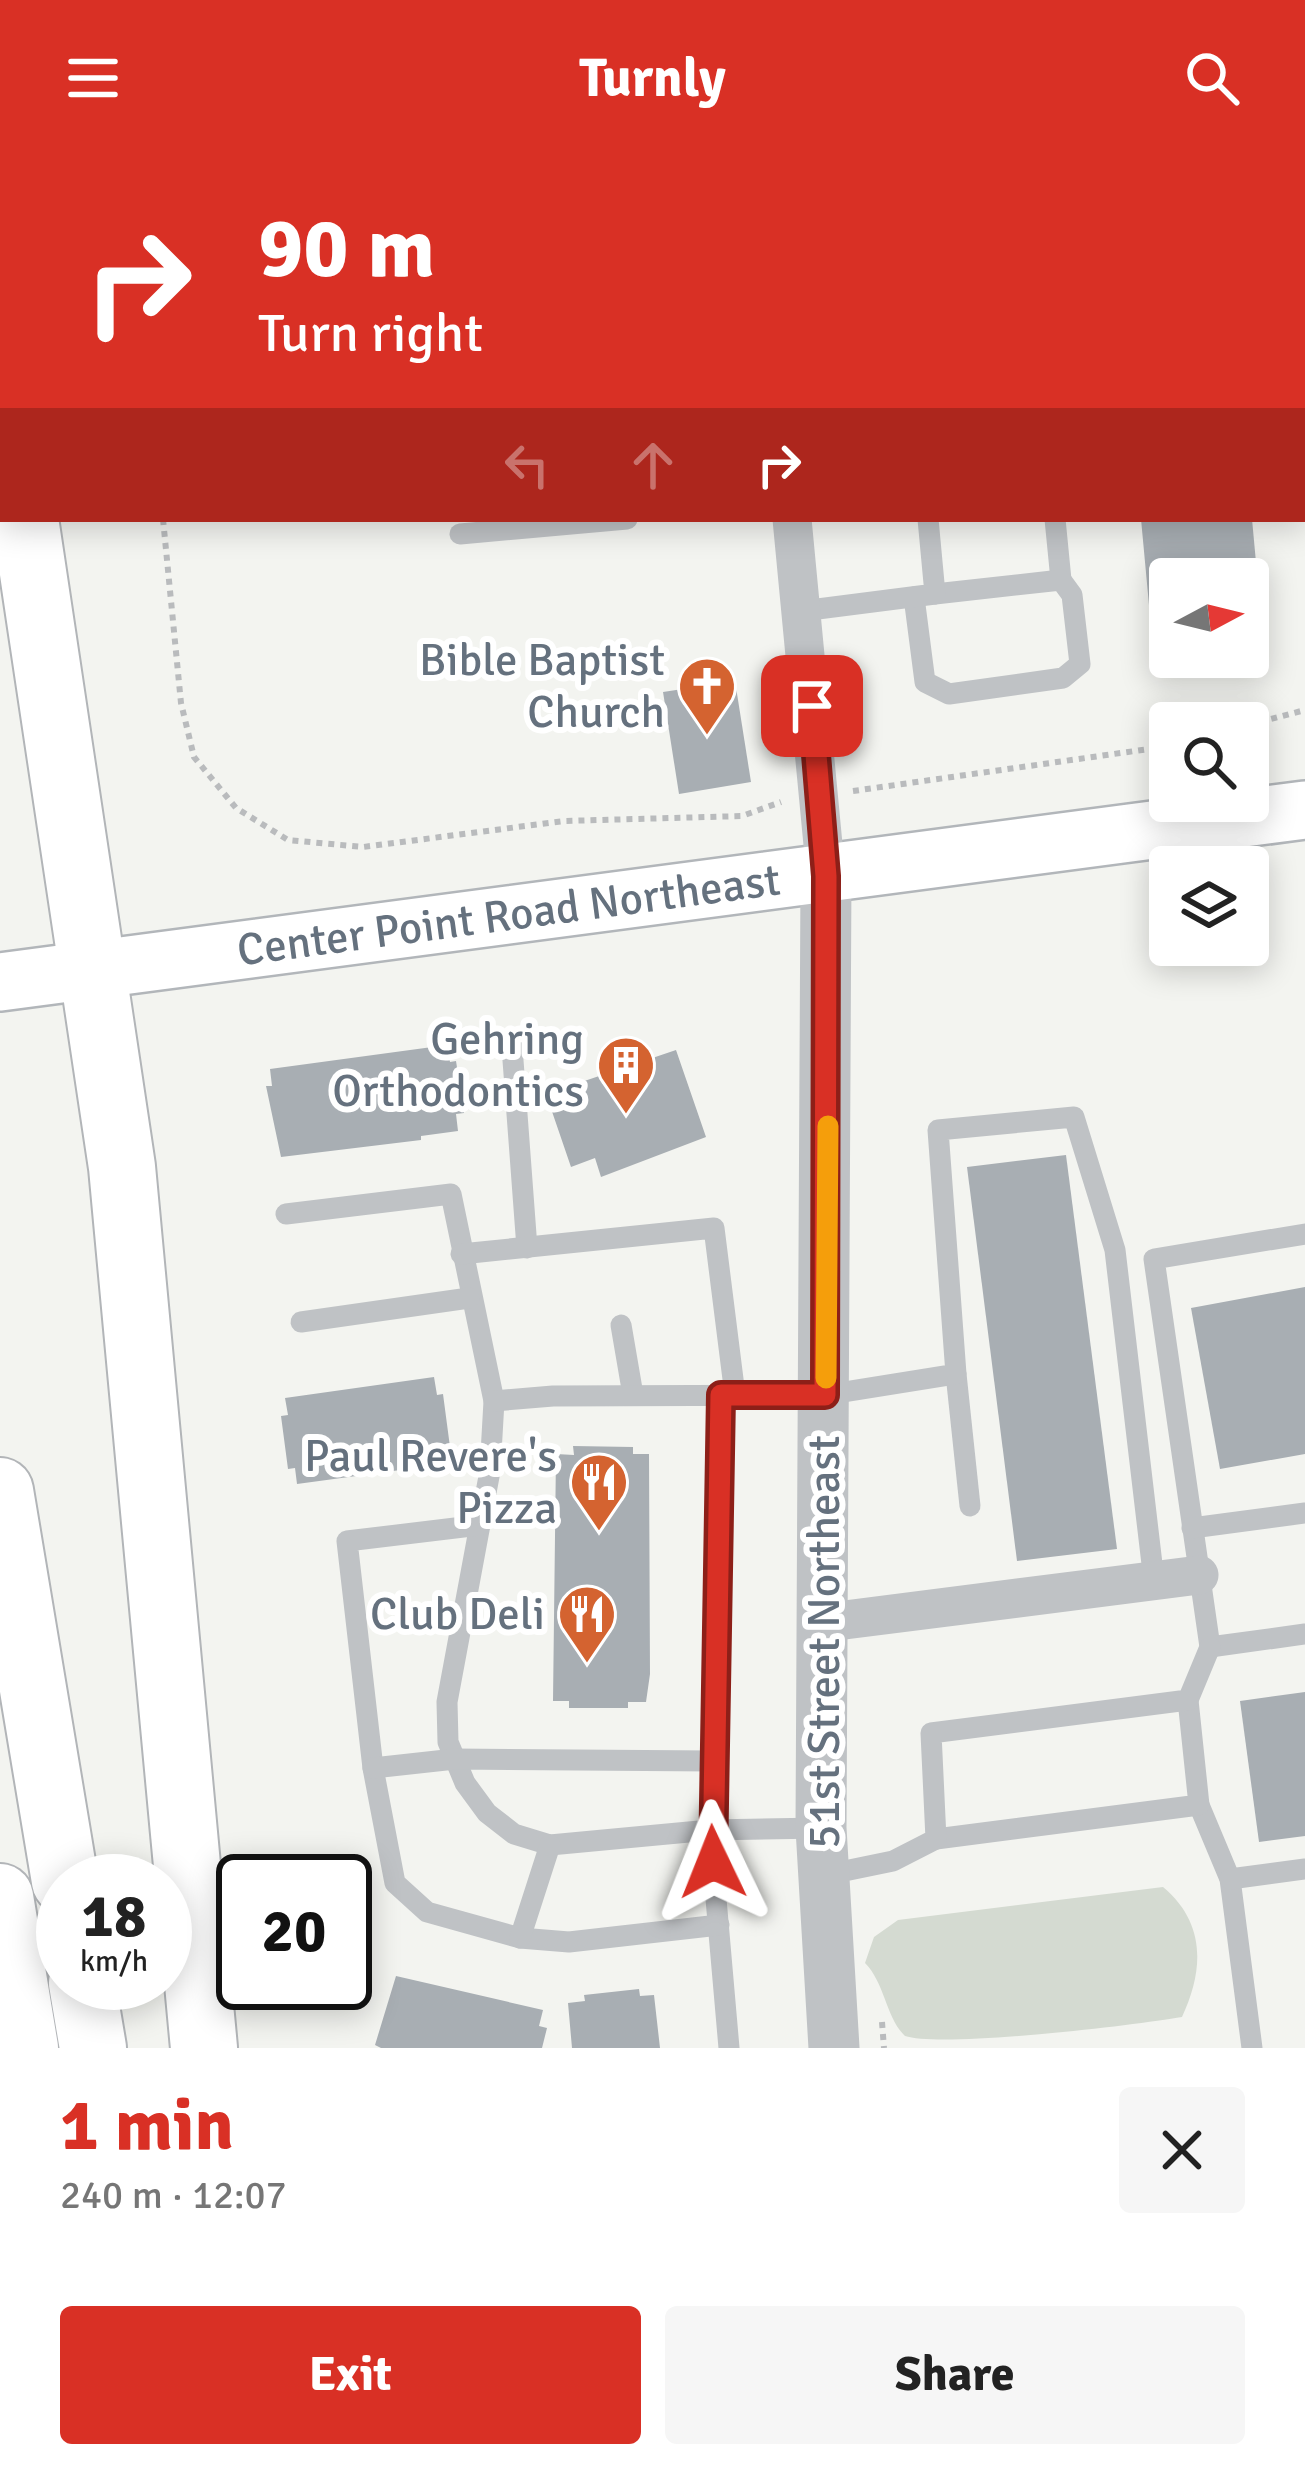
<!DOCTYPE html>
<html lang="en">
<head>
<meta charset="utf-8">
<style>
  :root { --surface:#fff; --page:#f6f6f6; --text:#222; --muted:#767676; --accent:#d93025 }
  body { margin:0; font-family:Signika,sans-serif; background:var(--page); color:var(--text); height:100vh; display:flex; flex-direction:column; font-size:45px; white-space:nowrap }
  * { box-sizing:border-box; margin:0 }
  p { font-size:39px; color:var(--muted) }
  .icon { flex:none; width:66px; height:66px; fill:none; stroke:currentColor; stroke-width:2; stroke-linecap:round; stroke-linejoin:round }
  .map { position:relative; height:1892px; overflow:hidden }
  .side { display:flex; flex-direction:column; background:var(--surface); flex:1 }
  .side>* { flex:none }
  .top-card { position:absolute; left:0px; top:0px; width:1305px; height:366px; box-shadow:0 6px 30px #0003; background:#d93025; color:#fff; overflow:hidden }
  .needle { width:78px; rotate:83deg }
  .controls { position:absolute; left:1149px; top:402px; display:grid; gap:24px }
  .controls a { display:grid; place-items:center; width:120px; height:120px; border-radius:12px; background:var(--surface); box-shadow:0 6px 30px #0003; font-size:60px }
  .speed { position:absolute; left:36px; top:1698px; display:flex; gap:24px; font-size:60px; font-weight:700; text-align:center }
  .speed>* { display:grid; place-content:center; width:156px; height:156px; border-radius:50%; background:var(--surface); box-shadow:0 6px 30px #0003; line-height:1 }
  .speed small { font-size:30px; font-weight:400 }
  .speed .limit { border:6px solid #111; border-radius:18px; background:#fff; color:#111 }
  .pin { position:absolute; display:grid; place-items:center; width:102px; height:102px; color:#fff; margin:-51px; border-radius:24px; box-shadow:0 6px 18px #0006 }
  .me { position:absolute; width:132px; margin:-66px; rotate:358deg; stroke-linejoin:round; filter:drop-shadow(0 0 9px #0008) }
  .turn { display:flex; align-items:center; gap:42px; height:252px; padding:0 60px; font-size:54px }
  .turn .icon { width:156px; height:156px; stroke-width:2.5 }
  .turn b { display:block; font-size:84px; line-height:102px }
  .lanes { display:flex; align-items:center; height:114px; padding:0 60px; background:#0003; justify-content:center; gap:60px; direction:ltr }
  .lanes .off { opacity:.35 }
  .round { display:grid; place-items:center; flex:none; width:126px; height:126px; border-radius:12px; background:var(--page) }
  .headline { display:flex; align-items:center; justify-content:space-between; height:204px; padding:0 60px }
  h1 { font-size:72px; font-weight:700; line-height:90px; color:var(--accent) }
  .primary-button { display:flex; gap:24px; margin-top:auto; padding:24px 60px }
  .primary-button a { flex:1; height:138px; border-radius:12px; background:var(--accent); color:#fff; font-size:48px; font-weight:700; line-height:138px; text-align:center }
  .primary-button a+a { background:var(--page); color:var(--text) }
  header { display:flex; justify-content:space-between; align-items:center; height:156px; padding:0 60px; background:var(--accent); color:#fff; font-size:54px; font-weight:700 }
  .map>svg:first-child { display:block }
  .grass { fill:#d4dad1 }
  .building { fill:#a8aeb3 }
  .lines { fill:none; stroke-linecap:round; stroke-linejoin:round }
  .secondary-casing { stroke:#b2b6ba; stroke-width:62 }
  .motorway-casing { stroke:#b2b5b8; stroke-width:70 }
  .path { stroke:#b9bbbd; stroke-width:6; stroke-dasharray:6 6; stroke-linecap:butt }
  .service { stroke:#bfc2c5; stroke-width:21 }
  .minor { stroke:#bfc2c5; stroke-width:39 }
  .tertiary { stroke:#bfc2c5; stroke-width:51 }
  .secondary { stroke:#fff; stroke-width:57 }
  .motorway { stroke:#fff; stroke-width:66 }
  .route-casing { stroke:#8d1f18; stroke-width:30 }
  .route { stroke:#d93025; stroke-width:21 }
  .slow { stroke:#f59e0b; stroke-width:21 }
  .labels { text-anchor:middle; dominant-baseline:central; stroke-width:12; stroke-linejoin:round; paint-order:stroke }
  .poi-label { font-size:45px; fill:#65717e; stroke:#fff; text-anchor:end }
  .street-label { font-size:45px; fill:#65717e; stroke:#fff }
</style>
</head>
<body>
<header><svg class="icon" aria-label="menu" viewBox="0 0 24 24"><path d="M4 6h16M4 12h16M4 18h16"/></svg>Turnly<svg class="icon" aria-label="search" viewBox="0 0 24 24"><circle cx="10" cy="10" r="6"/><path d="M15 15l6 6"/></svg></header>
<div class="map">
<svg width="1305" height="1892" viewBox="0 0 1305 1892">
  <rect width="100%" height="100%" fill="#f3f4f0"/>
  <path class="grass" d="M1163 1731C1206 1767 1204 1814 1182 1861 1130 1870 941 1892 905 1880 886 1862 885 1827 865 1807L874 1781 898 1764Z"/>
  <g class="building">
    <polygon points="1141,363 1252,363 1259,439 1248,440 1248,423 1170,423 1170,447 1149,449"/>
    <polygon points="735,525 751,626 679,638 663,536"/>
    <polygon points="447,889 450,906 456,905 464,957 456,958 458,975 421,980 421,984 281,1001 266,930 272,930 270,913"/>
    <polygon points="676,894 706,981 601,1021 595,1002 571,1011 546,938"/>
    <polygon points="1066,999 1117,1393 1017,1405 967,1011"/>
    <polygon points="1305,1131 1305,1298 1220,1313 1191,1152"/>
    <polygon points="434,1221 437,1239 443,1238 450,1291 443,1293 445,1308 297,1328 295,1312 288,1313 281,1260 288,1259 285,1242"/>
    <polygon points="573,1290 633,1291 633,1298 649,1298 650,1518 646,1546 628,1546 628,1552 569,1552 569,1545 553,1545 556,1298 574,1299"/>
    <polygon points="1305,1536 1305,1680 1259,1686 1240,1545"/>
    <polygon points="396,1820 543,1854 539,1870 547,1872 542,1892 381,1892 375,1889"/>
    <polygon points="639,1833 640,1840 654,1839 660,1892 572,1892 568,1847 585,1845 584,1839"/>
  </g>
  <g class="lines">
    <g class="secondary-casing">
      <g id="secondary">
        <path id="s1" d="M0 826 1305 654"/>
      </g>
    </g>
    <g class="motorway-casing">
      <g id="motorway">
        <polyline points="0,195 3,216"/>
        <polyline points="25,363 122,1011 204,1892"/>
        <polyline points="0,1335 65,1725"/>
        <polyline points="0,1741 25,1892"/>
        <polyline points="82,1827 93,1892"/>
      </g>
    </g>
    <g class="path">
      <polyline points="127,0 127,3"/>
      <polyline points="163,363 181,547 194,601 236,652 288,684 363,691 564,665 742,660 781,646"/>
      <polyline points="1248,569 1305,554"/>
      <polyline points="853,635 1170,590"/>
      <polyline points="882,1866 884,1892"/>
    </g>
    <g class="service">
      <polyline points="1055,363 1061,424"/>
      <polyline points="460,378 627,363"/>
      <polyline points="914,441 925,526 949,538 1063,522 1080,508 1072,439 1061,424 935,438"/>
      <polyline points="802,455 935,438 928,363"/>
      <polyline points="286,1058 451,1038 494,1245 490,1315 447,1546 448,1586 465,1627 487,1657 514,1678 550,1689 710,1674 821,1672"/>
      <polyline points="1305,1078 1154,1103 1210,1491 1305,1478"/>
      <polyline points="527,1092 512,891 549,882"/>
      <polyline points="461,1098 714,1072 735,1239"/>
      <polyline points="301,1166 469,1142"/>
      <polyline points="621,1169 633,1239"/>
      <polyline points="956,1218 970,1350"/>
      <polyline points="721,1239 710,1674 729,1892"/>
      <polyline points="494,1245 553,1240 825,1239 956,1218 938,974 1074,961 1115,1094 1154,1425"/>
      <polyline points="480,1369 347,1385 373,1612 395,1727 427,1756 520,1782 569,1786 719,1769"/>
      <polyline points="1192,1372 1305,1357"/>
      <polyline points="373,1612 455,1603 712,1605"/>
      <polyline points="1199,1649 1230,1723 1252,1892"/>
      <polyline points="936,1683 1199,1649 1188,1544"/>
      <polyline points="825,1719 893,1705 936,1683 931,1577 1188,1544 1210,1491"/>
      <polyline points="1230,1723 1305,1713"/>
      <polyline points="520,1782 550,1689"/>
    </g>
    <g class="minor">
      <polyline points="756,0 756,3"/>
      <polyline points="792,363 826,720"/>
      <polyline points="821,1467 1199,1419"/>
    </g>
    <polyline class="tertiary" points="826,720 821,1672 834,1892"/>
    <use href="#secondary" class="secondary"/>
    <use href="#motorway" class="motorway"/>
  </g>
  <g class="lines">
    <g class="route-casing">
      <polyline id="route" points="713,1706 721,1239 825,1239 826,720 812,550"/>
    </g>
    <use href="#route" class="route"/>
    <polyline class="slow" points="826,1222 828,970"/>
  </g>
  <defs>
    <g id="church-pin" transform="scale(3)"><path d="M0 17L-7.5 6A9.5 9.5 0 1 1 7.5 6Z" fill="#d46330" stroke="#fff"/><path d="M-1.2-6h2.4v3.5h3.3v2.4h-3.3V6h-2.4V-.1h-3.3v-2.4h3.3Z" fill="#fff"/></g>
    <g id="building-pin" transform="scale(3)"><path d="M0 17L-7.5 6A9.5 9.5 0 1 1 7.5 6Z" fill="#d46330" stroke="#fff"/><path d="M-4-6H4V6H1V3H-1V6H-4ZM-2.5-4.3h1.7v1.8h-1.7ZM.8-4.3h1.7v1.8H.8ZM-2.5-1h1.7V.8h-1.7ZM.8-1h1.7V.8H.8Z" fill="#fff"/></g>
    <g id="restaurant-pin" transform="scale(3)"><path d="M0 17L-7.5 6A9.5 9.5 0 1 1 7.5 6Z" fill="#d46330" stroke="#fff"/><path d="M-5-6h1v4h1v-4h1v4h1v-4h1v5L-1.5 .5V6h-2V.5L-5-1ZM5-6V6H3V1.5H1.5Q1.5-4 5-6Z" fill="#fff"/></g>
  </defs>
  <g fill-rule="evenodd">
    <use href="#church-pin" x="707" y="530"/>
    <use href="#building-pin" x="626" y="909"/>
    <use href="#restaurant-pin" x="599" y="1326"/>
    <use href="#restaurant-pin" x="587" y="1458"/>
  </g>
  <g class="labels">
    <g class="poi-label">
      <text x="665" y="504">Bible Baptist<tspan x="665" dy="52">Church</tspan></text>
      <text x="584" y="883">Gehring<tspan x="584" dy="52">Orthodontics</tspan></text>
      <text x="557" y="1300">Paul Revere's<tspan x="557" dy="52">Pizza</tspan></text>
      <text x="545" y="1458">Club Deli</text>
    </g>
    <g class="street-label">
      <text stroke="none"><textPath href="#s1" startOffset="513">Center Point Road Northeast</textPath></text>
      <text transform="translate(824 1486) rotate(-90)">51st Street Northeast</text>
    </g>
  </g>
</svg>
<div class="controls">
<a><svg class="needle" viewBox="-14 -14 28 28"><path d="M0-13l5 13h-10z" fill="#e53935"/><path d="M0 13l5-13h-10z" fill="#767676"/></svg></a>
<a><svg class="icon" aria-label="search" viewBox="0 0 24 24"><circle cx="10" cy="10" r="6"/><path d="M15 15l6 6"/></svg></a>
<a><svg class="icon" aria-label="layers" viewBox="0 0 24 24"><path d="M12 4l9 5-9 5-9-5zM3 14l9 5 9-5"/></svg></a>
</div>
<div class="speed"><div>18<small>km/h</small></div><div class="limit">20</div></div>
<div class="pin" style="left:812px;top:550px;background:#d93025"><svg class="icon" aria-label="arrive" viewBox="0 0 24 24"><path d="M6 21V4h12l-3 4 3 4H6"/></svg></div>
<svg class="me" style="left:713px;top:1706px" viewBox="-20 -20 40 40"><path d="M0-17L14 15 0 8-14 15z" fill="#d93025" stroke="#fff" stroke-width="4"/></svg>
<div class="top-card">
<div class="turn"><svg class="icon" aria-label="right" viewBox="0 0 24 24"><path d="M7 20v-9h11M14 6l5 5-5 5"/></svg><div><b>90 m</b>Turn right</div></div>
<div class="lanes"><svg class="icon off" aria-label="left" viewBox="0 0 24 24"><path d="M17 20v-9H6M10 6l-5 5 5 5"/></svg><svg class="icon off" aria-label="ahead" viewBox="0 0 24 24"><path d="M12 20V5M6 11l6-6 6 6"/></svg><svg class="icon" aria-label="right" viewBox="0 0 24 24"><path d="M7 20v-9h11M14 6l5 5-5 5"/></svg></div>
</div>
</div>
<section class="side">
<div class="headline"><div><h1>1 min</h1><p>240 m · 12:07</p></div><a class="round"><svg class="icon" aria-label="close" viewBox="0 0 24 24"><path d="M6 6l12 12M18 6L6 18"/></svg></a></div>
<div class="primary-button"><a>Exit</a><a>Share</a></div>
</section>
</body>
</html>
